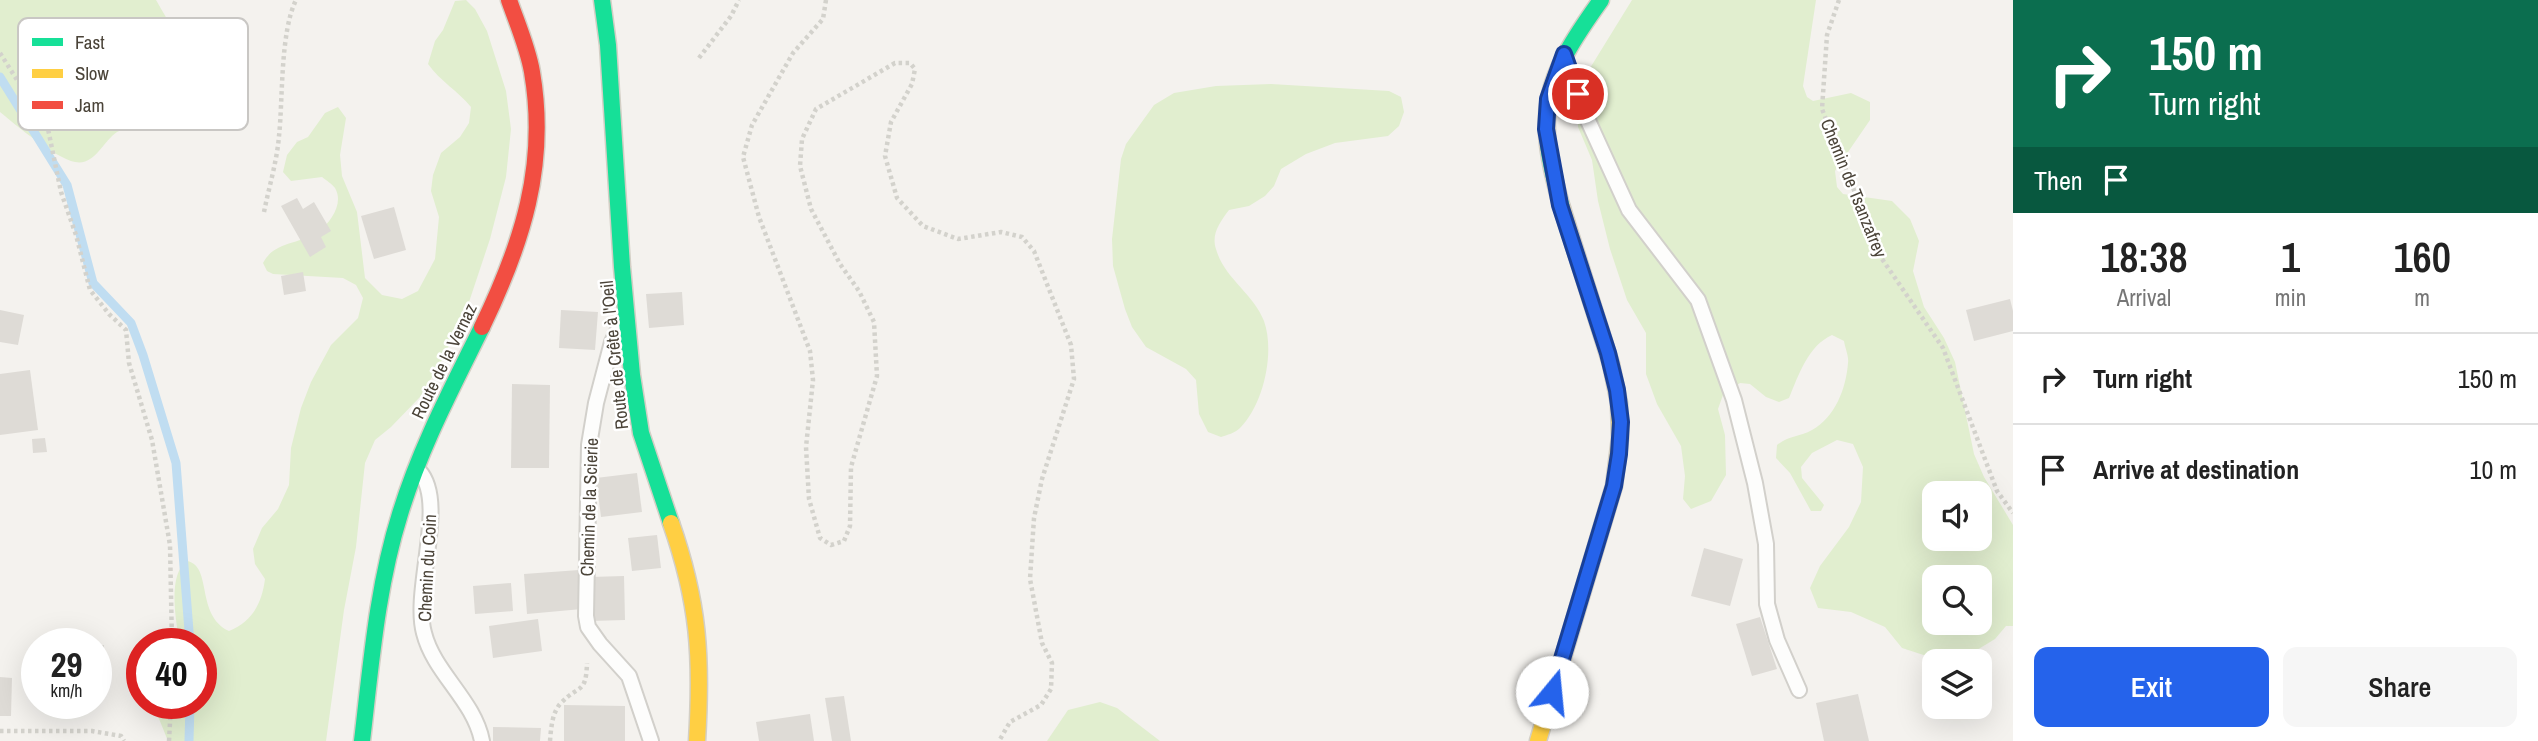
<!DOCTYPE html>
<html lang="en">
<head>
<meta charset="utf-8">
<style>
  :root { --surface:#fff; --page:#f6f6f6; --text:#222; --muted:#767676; --line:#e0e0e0; --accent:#2563eb }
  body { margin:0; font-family:"Archivo Narrow",sans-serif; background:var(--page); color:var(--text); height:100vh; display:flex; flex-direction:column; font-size:26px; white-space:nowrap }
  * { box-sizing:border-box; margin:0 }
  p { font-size:23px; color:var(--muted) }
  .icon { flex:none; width:38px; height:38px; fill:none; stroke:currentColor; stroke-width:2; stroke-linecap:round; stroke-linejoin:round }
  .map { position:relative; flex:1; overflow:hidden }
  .drawer { display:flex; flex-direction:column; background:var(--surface); width:525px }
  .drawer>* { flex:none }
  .top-card { background:#0b6e4f; color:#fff; overflow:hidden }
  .buttons { position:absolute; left:1922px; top:481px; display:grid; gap:14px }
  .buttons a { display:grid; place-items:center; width:70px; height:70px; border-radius:14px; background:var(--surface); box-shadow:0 7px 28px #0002; font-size:35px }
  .speed { position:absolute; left:21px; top:628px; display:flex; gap:14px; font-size:35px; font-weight:700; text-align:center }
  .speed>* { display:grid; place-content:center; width:91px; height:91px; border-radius:50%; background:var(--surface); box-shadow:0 7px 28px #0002; line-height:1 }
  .speed small { font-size:18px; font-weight:400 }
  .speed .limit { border:10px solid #d22; background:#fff; color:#111 }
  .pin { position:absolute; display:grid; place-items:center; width:60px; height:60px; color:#fff; margin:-30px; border:4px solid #fff; border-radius:50%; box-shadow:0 2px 7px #0007 }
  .me { position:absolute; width:77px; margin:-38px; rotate:17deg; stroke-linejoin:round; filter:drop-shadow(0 0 5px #0008) }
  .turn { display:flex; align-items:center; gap:24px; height:147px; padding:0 21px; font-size:32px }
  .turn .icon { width:91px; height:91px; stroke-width:2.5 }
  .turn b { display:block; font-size:49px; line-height:60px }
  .then { display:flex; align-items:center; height:66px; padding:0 21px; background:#0003; gap:14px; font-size:26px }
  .eta { display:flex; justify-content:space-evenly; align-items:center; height:119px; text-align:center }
  .eta b { font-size:42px; font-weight:600; line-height:49px }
  .cta { display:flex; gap:14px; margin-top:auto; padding:14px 21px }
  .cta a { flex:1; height:80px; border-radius:14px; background:var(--accent); color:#fff; font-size:28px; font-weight:600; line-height:80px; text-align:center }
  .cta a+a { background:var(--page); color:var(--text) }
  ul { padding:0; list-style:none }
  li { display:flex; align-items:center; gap:21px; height:91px; padding:0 21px; border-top:2px solid var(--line) }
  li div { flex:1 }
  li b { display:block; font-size:26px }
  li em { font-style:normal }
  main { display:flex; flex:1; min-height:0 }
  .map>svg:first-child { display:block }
  .green { fill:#e1eecf; fill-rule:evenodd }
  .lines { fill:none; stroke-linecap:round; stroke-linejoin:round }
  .stream { stroke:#c0ddf1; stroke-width:9 }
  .building { fill:#dedbd6 }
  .lane-casing { stroke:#d2d0cb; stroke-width:18 }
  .fast-casing { stroke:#d3cfc5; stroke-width:19 }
  .slow-casing { stroke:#d3cfc5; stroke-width:19 }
  .jam-casing { stroke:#d3cfc5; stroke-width:19 }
  .path { stroke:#d3d2cc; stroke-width:4.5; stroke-dasharray:3.5 3.5; stroke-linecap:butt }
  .lane { stroke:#fdfdfc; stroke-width:14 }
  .fast { stroke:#16e098; stroke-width:16 }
  .slow { stroke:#ffcf43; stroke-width:16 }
  .jam { stroke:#f24e42; stroke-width:16 }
  .route-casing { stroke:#184099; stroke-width:18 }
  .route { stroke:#2563eb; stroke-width:12 }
  .labels { text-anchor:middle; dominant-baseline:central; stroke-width:5; stroke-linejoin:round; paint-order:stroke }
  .street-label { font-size:18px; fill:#4b4439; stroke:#fff }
  .key { fill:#fff; stroke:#c9c7c4; stroke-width:2 }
  .key-label { font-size:19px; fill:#4b4439 }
</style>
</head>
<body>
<main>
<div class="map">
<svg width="2013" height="741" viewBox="0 0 2013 741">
  <rect width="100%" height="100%" fill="#f4f2ee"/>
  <g class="green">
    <path d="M0 0H156C173 29 202 77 178 109 175 113 172 119 168 122 149 134 132 124 117 132 103 141 95 166 75 162 55 158 17 126 0 112Z"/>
    <path d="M466 0 475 9 487 31 506 91 511 129 506 177 490 239 467 308 440 364 420 397 391 427 375 440 365 463 356 547 344 610 326 741H168L153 704H201V644H180C176 623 167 574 187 561 213 566 195 615 229 631 252 622 262 603 265 579L255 564 253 549 262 528 278 509 289 485 291 448 301 408 311 382 331 345 358 318 363 298 356 285 343 278 273 274 267 271 263 263C275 240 301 245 319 231 331 222 344 203 335 188 332 184 326 180 322 177L291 181 283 172 287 155 297 142 308 137 325 113 338 107 346 118 340 155 342 176 357 212 365 278 382 295 402 299 418 291 435 259 439 217 431 191 433 175 441 153 460 137 469 123 471 107C458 91 440 81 428 64L435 41 443 30 455 1Z"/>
    <path d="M1632 0H1816L1803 86 1807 97 1813 101 1851 93 1870 102V120L1835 171 1837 187 1843 194 1892 201 1910 219 1919 241 1913 271 1924 307 1944 338 1955 362 1974 454 1984 477 2013 525V626H2006L1995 639 1967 656 1952 661H1942L1902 648 1885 627 1851 612 1818 608 1810 588 1820 566 1849 527 1861 502 1863 467 1853 444 1837 440 1812 453 1801 467 1802 478 1824 505 1821 511H1811L1790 473 1776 458 1777 445C1790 435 1800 437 1812 430 1835 417 1846 389 1848 363 1849 356 1845 348 1844 341L1832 335C1808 346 1799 374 1789 398L1779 402 1766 397 1750 384 1740 383 1723 395 1718 409 1725 435 1726 475 1711 501 1691 509 1683 499 1685 476 1681 446 1657 404 1646 374V333L1627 300 1610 249 1598 201 1592 160 1578 127V111L1587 73ZM1934 494H1979V539H1934ZM1934 578H1979V623H1934Z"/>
    <path d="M1271 84 1389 91 1401 97 1404 112 1399 126 1388 136 1335 143 1306 154 1281 169 1274 186 1265 196 1249 206 1229 210C1220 222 1211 234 1216 249 1224 278 1253 293 1264 321 1275 352 1264 404 1240 428 1235 433 1227 435 1221 437L1208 432 1199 414 1196 380 1186 369 1146 347 1132 327 1125 309 1113 266 1112 239 1121 159 1126 144 1154 105 1174 93 1216 86Z"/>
    <polygon points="1100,702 1117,708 1160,741 1047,741 1068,710"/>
  </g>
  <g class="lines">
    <g class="stream">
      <polyline points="0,77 67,185 93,283 131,323 143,355 176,463 190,644"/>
      <polyline points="189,741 190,704"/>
    </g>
  </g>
  <g class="building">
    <polygon points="297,198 303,209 314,202 331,231 321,237 326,247 310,257 281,206"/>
    <polygon points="394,207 406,250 374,259 361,216"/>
    <polygon points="303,272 306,291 284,295 281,276"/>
    <polygon points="682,292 684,325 649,328 646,294"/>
    <polygon points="2010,299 2013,311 2013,331 1974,341 1966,310"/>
    <polygon points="0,310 24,315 18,345 0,342"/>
    <polygon points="561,310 598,312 595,350 559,348"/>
    <polygon points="30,370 38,430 0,435 0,374"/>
    <polygon points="512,384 550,385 549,468 511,468"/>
    <polygon points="45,438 47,452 33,453 32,439"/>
    <polygon points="637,473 642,512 601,517 596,478"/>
    <polygon points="657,535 661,568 632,571 628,538"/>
    <polygon points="1704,548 1743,559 1730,606 1691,596"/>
    <polygon points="579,570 582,609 527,614 524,574"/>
    <polygon points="624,576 625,620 591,621 590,577"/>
    <polygon points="511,583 513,611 475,614 473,586"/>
    <polygon points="1760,617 1777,669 1752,676 1736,624"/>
    <polygon points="538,619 542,651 493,658 489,626"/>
    <polygon points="96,645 104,645 102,690 96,689"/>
    <polygon points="0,677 12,678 11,716 0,716"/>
    <polygon points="1858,694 1869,741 1824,741 1816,703"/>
    <polygon points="844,696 851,741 832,741 825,698"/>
    <polygon points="564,705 625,706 625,741 564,741"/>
    <polygon points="810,714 814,741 759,741 756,722"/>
    <polygon points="493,727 541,728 540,741 493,741"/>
  </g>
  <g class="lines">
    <g class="lane-casing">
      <g id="lane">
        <polyline points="1567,64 1585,114 1629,210 1698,300 1734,400 1755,483 1766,544 1767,604 1777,640 1799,690"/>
        <polyline points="618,330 612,342 596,403 589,445 586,616 588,627 600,644 629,676 651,741"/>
        <path d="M419 471C448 502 412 590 424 633 434 673 474 700 482 741"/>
      </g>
    </g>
    <g class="fast-casing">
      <g id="fast">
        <polyline points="602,0 608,45 622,267 632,375 641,433 671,523"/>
        <path d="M1562 208C1534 110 1543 81 1601 0"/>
        <path d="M362 741C371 665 377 587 400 514 420 448 452 388 482 327"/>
      </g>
    </g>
    <g class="slow-casing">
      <g id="slow">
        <path d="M671 523C699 603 702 657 697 741"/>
        <polyline points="1538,741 1614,486 1620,438 1619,403 1611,364 1562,208"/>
      </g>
    </g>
    <g class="jam-casing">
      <path id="jam" d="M482 327C522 244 548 165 532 72 528 48 517 23 509 0"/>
    </g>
    <g class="path">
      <polyline points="826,0 823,19 793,53 752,125 743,157 759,217 810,351 813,380 806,447 809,499 820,538 831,545 844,541 850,526 851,467 877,376 874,322 859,291 840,264 811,209 800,166 802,139 816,109 895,63 910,63 915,69 912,84 891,122 885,156 897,198 923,226 958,239 1001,232 1022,237 1034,251 1071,345 1074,379 1042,479 1034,518 1030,579 1042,643 1052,663 1051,689 1041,705 1010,722 999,741"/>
      <polyline points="1839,0 1827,35 1822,109 1880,256 1943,348 1997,491 2013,513"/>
      <polyline points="0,53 48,129 61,192 76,235 90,290 109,314 126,330 129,363 152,440 170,545 172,644"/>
      <polyline points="699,58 731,16 739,0"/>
      <path d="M264 212C269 187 277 161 279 136 283 99 280 33 296 0"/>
      <polyline points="0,731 92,731 121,736 124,741"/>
      <polyline points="169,741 171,704"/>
      <path d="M550 741C551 729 552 712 561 703 579 684 586 695 587 663"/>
    </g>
    <use href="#lane" class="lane"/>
    <use href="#fast" class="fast"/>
    <use href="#slow" class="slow"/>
    <use href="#jam" class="jam"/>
  </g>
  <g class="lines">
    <g class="route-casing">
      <polyline id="route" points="1552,692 1614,486 1619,454 1621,422 1617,390 1608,353 1560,205 1546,129 1548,99 1564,54 1578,94"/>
    </g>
    <use href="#route" class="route"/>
  </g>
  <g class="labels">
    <g class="street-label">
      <text transform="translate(1854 188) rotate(68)">Chemin de Tsanzafrey</text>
      <text transform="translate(614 355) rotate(-96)">Route de Crête à l'Oeil</text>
      <text transform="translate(444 361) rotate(-64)">Route de la Vernaz</text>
      <text transform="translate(589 507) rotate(-88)">Chemin de la Scierie</text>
      <text transform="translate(427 568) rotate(-87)">Chemin du Coin</text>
    </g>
  </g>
  <rect x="18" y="18" width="230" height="112" rx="10" class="key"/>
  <rect x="32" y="38" width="31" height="8" fill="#16e098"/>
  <rect x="32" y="69" width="31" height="9" fill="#ffcf43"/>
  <rect x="32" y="101" width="31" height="8" fill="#f24e42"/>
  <g class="key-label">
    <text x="75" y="49">Fast</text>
    <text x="75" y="80">Slow</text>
    <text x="75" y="112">Jam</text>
  </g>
</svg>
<div class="buttons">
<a><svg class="icon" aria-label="sound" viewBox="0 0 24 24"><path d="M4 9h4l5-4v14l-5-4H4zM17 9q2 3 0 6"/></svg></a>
<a><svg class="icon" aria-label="search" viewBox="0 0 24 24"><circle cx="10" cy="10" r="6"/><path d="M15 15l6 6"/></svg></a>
<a><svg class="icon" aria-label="layers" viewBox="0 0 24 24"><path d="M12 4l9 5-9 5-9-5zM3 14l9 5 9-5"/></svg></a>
</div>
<div class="speed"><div>29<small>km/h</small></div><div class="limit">40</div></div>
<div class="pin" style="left:1578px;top:94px;background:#d93025"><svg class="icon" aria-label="arrive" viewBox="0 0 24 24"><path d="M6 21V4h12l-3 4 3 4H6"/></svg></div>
<svg class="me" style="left:1552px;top:692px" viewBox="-20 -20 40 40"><circle r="19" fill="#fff"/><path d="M0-13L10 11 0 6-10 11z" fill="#2563eb"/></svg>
</div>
<section class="drawer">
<div class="top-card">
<div class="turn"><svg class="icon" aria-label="right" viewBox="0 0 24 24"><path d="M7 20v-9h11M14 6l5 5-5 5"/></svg><div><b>150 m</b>Turn right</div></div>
<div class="then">Then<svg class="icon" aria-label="arrive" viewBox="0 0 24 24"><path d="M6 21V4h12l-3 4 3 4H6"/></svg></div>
</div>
<div class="eta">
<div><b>18:38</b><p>Arrival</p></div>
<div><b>1</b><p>min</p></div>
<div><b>160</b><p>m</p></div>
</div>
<ul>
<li><svg class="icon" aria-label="right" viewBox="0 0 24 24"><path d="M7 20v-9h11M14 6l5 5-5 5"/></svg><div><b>Turn right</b></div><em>150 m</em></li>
<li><svg class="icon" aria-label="arrive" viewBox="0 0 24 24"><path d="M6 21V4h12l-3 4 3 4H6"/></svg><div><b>Arrive at destination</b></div><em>10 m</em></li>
</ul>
<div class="cta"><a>Exit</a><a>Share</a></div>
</section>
</main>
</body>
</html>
